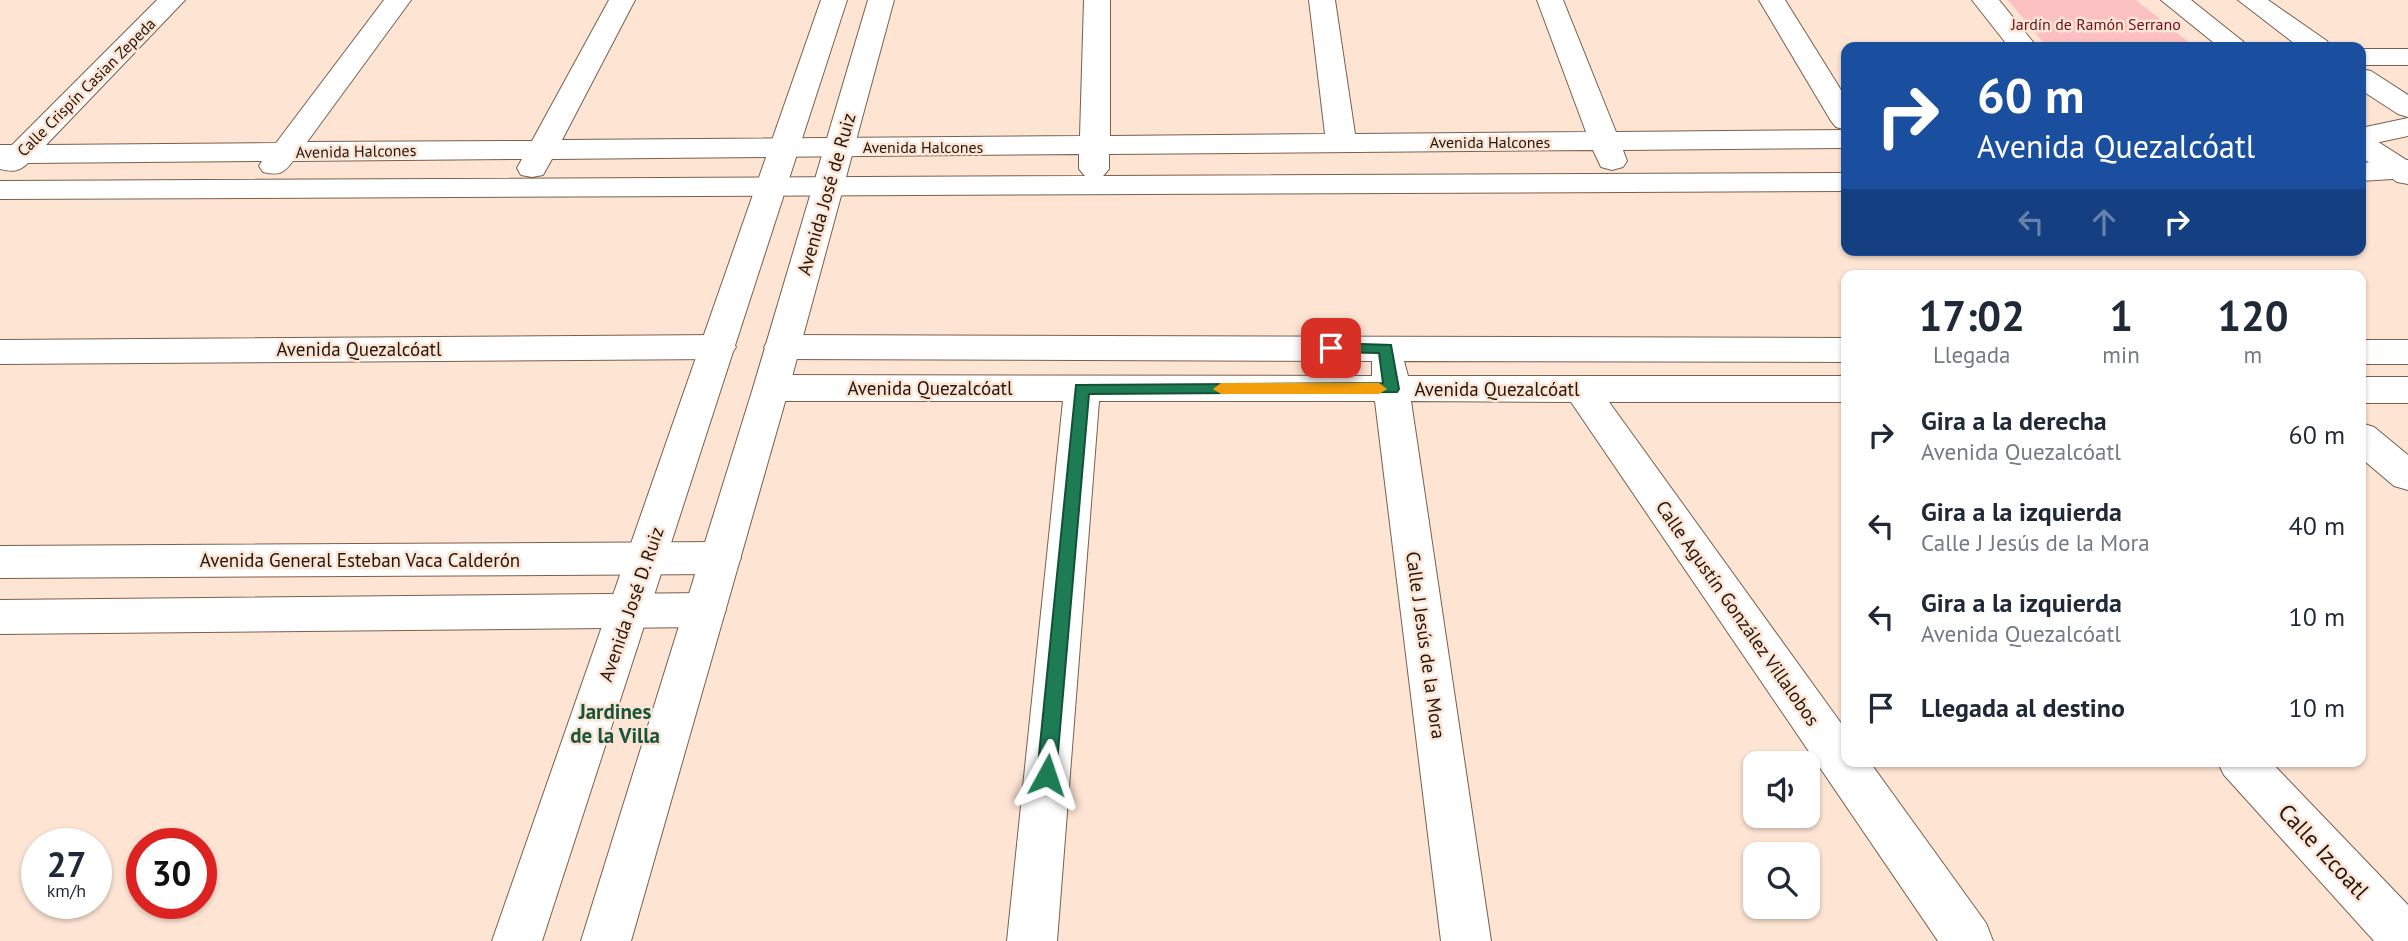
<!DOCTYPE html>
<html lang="es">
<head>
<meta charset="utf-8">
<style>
  :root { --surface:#fff; --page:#f6f6f7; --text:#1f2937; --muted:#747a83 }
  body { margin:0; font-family:"PT Sans",sans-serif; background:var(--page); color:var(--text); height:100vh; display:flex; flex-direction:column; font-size:26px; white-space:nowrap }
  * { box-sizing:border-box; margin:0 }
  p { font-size:23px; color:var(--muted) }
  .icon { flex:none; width:38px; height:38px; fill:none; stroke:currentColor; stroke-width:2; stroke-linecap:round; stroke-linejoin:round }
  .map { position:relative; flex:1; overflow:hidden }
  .details { position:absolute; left:1841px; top:270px; width:525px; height:497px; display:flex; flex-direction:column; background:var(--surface); border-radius:14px; box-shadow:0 2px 5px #0004 }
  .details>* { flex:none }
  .banner { position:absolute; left:1841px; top:42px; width:525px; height:214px; border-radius:14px; box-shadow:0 2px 5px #0004; background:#1a4fa0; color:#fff; overflow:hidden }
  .fabs { position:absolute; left:1743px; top:751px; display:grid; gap:14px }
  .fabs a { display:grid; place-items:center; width:77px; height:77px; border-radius:14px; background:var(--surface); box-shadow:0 2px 5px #0004; font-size:35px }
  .speed { position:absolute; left:21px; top:828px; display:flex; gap:14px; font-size:35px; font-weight:700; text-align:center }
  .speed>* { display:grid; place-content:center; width:91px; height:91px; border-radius:50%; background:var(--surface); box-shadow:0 2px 5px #0004; line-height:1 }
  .speed small { font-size:18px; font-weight:400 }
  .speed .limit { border:10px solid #d22; background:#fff; color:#111 }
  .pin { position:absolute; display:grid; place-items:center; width:60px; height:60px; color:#fff; margin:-30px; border-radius:14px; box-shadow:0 4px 10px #0006 }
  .me { position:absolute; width:77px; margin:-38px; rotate:5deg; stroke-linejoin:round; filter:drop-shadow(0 0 5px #0008) }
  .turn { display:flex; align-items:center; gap:24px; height:147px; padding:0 21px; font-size:32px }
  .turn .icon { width:91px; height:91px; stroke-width:2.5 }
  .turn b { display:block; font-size:49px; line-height:60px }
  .lanes { display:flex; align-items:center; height:66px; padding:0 21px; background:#0003; justify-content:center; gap:35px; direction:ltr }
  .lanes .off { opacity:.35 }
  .eta { display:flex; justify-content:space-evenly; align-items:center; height:119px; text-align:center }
  .eta b { font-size:42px; font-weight:700; line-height:49px }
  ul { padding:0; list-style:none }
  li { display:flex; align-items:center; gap:21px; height:91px; padding:0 21px }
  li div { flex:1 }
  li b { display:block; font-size:26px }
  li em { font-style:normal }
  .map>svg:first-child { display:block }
  .green { fill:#fbc0c1 }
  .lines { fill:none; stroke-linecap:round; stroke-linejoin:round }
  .street-casing { stroke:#7a604d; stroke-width:2 }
  .secondary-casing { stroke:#7a604d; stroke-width:2 }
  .street { fill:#fff; fill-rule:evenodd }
  .secondary { fill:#fff; fill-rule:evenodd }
  .route { fill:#1d7c53; stroke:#135136; stroke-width:2 }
  .slow { fill:#f59e0b }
  .labels { text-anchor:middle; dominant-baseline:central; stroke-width:5; stroke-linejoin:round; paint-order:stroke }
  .far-park-label { font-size:16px; fill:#6c1123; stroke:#fde4d3 }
  .far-street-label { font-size:16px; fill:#221810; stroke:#fde4d3 }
  .street-label { font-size:19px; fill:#221810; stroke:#fde4d3 }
  .neighbourhood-label { font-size:21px; font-weight:bold; fill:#17563a; stroke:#fde4d3 }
  .near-street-label { font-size:23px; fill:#221810; stroke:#fde4d3 }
</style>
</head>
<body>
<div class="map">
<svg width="2408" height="941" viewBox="0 0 2408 941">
  <rect width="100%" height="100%" fill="#fde4d3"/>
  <polygon class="green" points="2008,0 2136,0 2195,47 2047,47"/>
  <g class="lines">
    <g class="street-casing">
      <g id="street">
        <path d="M157 0H185L46 145 276 143 384 0H411L307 142 532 141 609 0H635L562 140 1080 136 1084 0H1110V136L1325 134 1309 0H1335L1355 134 1586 132 1537 0H1563L1616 132 1846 130V148L1623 150 1627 161 1623 167 1612 170 1601 167 1593 150 1109 154V169L1103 176 1846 173V191L0 199V181L1085 176 1079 169V154L552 159 543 175 532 177 521 175 517 168 522 159 293 161C284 173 279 176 263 172L259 166 262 161 28 163C19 172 12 172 0 169V145H12Z"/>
        <polygon points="1759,0 1785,0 1846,98 1846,130 1836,127 1831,121"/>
        <polygon points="1972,0 1999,0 2037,47 2009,47"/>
        <rect x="2361" y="49" width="47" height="16"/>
        <polygon points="2408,118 2408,136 2361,146 2361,128"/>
        <polygon points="2408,160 2408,178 2361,181 2361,163"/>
        <polygon points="718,335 730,338 736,347 730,356 718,359 0,364 0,340"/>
        <polygon points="782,335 1846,338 1846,362 1404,361 1408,376 1846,376 1846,402 1609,402 1846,730 1846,761 1869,761 1986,923 1993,941 1938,941 1571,402 1411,401 1491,941 1441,941 1375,401 1099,401 1057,941 1007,941 1063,401 771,401 758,397 753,388 758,379 771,375 1372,376 1372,361 782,359 770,356 764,347 770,338"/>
        <rect x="2361" y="340" width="47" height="24"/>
        <rect x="2361" y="377" width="47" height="26"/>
        <polygon points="2361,423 2374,427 2408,455 2408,490 2394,486 2361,458"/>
        <polygon points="721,542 735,547 741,558 735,569 721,574 0,578 0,546"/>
        <polygon points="705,593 720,598 726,610 720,622 705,627 0,634 0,600"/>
        <polygon points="2217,761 2270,761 2408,905 2408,941 2374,941 2224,775"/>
      </g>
    </g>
    <g class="secondary-casing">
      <g id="secondary">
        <polygon points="821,0 847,0 542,941 492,941"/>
        <polygon points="868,0 894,0 789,388 631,941 581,941 753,388"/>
        <polygon points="2161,0 2191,0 2250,47 2219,47"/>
        <polygon points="2238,0 2268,0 2327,41 2331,47 2299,47"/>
        <polygon points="2361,69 2371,71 2408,95 2408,117 2398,114 2361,90"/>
        <polygon points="2361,135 2372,138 2408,161 2408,184 2397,182 2361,157"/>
      </g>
    </g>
    <use href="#street" class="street"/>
    <use href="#secondary" class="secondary"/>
  </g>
  <polygon class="route" points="1331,343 1391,345 1399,389 1397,392 1089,394 1056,775 1054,781 1047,784 1040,781 1037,775 1076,385 1383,383 1379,353 1326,352 1323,348 1326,345"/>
  <polygon class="slow" points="1221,383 1379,383 1387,389 1379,394 1221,394 1213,389"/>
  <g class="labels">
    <g class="far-park-label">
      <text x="2096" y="24">Jardín de Ramón Serrano</text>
    </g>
    <g class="far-street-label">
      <text transform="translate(86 87) rotate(-45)">Calle Crispín Casian Zepeda</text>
      <text x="1490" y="142">Avenida Halcones</text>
      <text x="923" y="147">Avenida Halcones</text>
      <text transform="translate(356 151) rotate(-1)">Avenida Halcones</text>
    </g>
    <g class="street-label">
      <text transform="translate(826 194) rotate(-74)">Avenida José de Ruiz</text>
      <text x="359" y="349">Avenida Quezalcóatl</text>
      <text x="930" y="388">Avenida Quezalcóatl</text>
      <text x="1497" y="389">Avenida Quezalcóatl</text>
      <text x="360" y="560">Avenida General Esteban Vaca Calderón</text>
      <text transform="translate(631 604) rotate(-71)">Avenida José D. Ruiz</text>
      <text transform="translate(1738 613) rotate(55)">Calle Agustín González Villalobos</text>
      <text transform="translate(1426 645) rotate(82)">Calle J Jesús de la Mora</text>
    </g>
    <g class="neighbourhood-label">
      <text x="615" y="711">Jardines<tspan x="615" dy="24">de la Villa</tspan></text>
    </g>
    <g class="near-street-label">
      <text transform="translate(2324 851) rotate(47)">Calle Izcoatl</text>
    </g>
  </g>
</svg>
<div class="fabs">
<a><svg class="icon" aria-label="sound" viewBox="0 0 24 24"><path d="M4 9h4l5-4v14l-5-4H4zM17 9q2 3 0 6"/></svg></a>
<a><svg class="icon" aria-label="search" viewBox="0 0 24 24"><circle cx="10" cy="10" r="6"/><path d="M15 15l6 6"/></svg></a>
</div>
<div class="speed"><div>27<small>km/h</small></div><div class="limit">30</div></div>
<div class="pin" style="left:1331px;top:348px;background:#d93025"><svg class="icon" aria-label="arrive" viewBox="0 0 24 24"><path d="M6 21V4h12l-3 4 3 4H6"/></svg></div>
<svg class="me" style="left:1047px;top:775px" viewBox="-20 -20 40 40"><path d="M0-17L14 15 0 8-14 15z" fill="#1d7c53" stroke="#fff" stroke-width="4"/></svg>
<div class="banner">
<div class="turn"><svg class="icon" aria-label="right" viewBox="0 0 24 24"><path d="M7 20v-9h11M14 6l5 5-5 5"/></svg><div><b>60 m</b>Avenida Quezalcóatl</div></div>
<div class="lanes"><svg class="icon off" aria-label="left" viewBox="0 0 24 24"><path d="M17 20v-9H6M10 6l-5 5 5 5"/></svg><svg class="icon off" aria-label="ahead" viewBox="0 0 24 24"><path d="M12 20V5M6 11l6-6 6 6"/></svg><svg class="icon" aria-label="right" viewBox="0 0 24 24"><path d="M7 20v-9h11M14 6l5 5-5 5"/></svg></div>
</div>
<section class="details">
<div class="eta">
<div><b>17:02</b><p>Llegada</p></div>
<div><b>1</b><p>min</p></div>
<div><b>120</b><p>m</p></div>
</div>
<ul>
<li><svg class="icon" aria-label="right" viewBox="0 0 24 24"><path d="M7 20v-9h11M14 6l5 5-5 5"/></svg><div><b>Gira a la derecha</b><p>Avenida Quezalcóatl</p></div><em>60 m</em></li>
<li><svg class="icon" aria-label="left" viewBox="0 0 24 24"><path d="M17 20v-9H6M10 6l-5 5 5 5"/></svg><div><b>Gira a la izquierda</b><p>Calle J Jesús de la Mora</p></div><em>40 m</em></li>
<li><svg class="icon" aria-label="left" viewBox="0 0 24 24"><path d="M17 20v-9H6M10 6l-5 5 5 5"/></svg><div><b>Gira a la izquierda</b><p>Avenida Quezalcóatl</p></div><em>10 m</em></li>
<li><svg class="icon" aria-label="arrive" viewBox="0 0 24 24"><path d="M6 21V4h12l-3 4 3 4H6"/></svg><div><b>Llegada al destino</b></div><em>10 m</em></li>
</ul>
</section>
</div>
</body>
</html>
